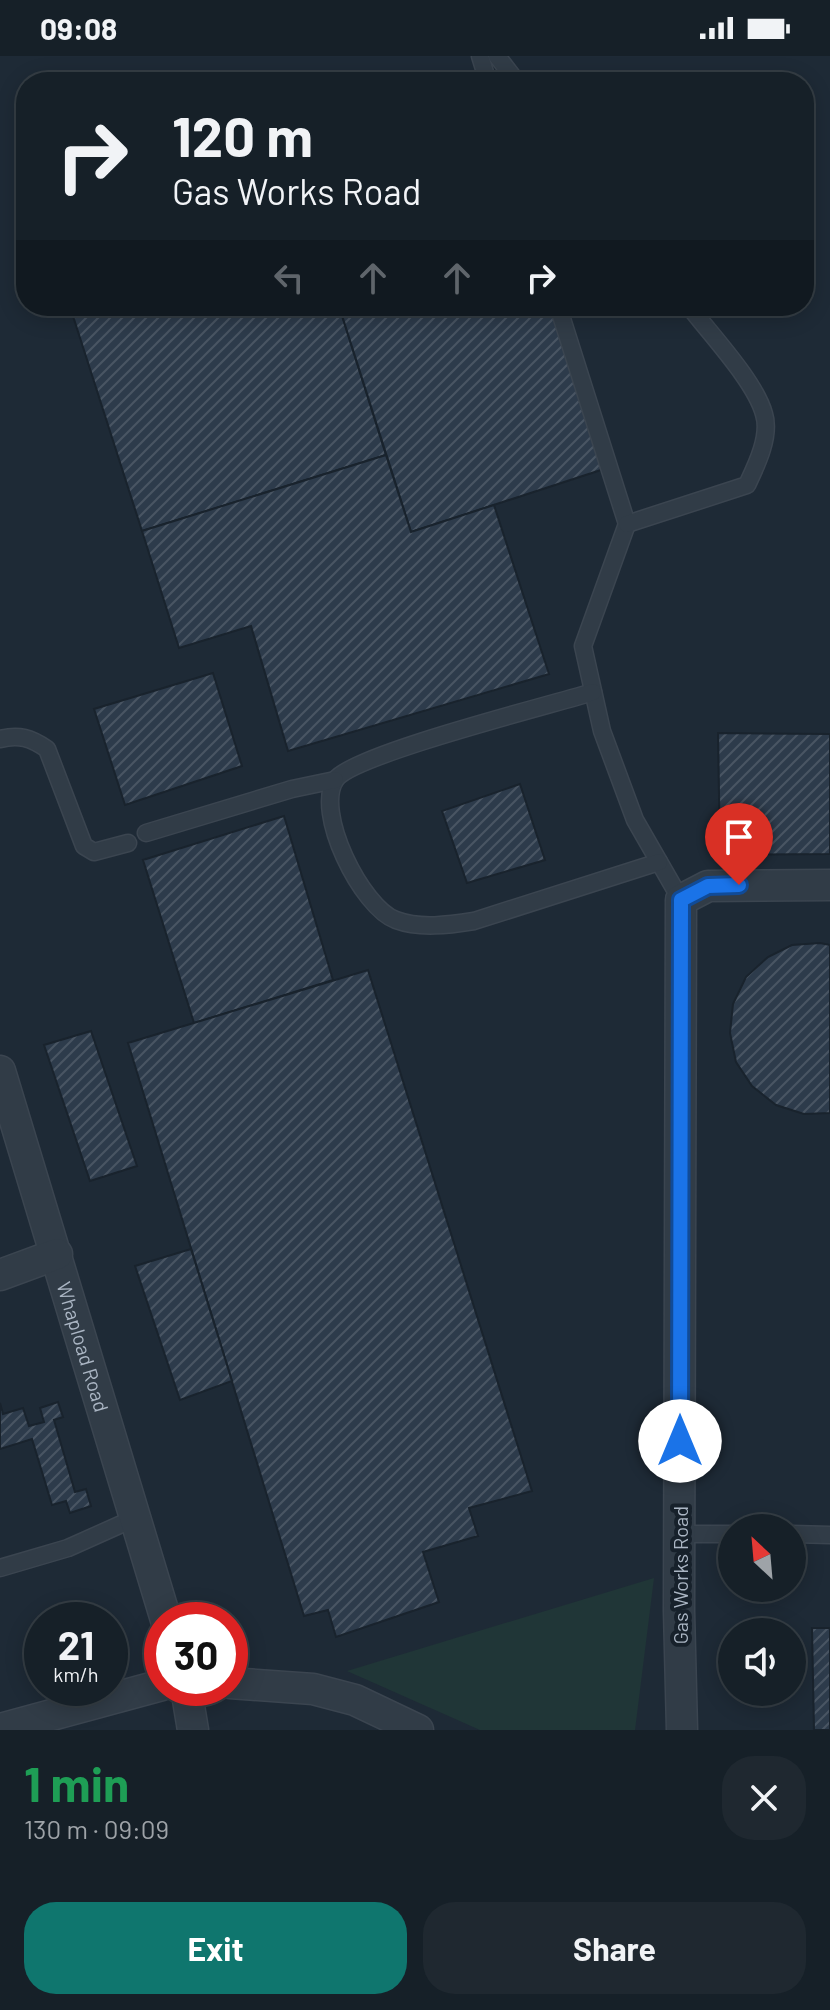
<!DOCTYPE html>
<html lang="en">
<head>
<meta charset="utf-8">
<style>
  :root { --surface:#162028; --page:#1f2830; --text:#f1f3f6; --muted:#9ea3a8; --line:#353e45; --accent:#0f766e }
  body { margin:0; font-family:Barlow,sans-serif; background:var(--page); color:var(--text); height:100vh; display:flex; flex-direction:column; font-size:30px; white-space:nowrap }
  * { box-sizing:border-box; margin:0 }
  p { font-size:26px; color:var(--muted) }
  .icon { flex:none; width:44px; height:44px; fill:none; stroke:currentColor; stroke-width:2; stroke-linecap:round; stroke-linejoin:round }
  .map { position:relative; height:1674px; overflow:hidden }
  .sheet { display:flex; flex-direction:column; background:var(--surface); flex:1 }
  .sheet>* { flex:none }
  .guide { position:absolute; left:16px; top:16px; width:798px; height:244px; border-radius:32px; box-shadow:0 4px 20px #0003,0 0 0 2px var(--line); background:#162028; color:var(--text); overflow:hidden }
  .needle { width:52px; rotate:334deg }
  .buttons { position:absolute; left:718px; top:1458px; display:grid; gap:16px }
  .buttons a { display:grid; place-items:center; width:88px; height:88px; border-radius:50%; background:var(--surface); box-shadow:0 4px 20px #0003,0 0 0 2px var(--line); font-size:40px }
  .speed { position:absolute; left:24px; top:1546px; display:flex; gap:16px; font-size:40px; font-weight:700; text-align:center }
  .speed>* { display:grid; place-content:center; width:104px; height:104px; border-radius:50%; background:var(--surface); box-shadow:0 4px 20px #0003,0 0 0 2px var(--line); line-height:1 }
  .speed small { font-size:20px; font-weight:400 }
  .speed .limit { border:12px solid #d22; background:#fff; color:#111 }
  .pin { position:absolute; display:grid; place-items:center; width:68px; height:68px; color:#fff; margin:-82px -34px; border-radius:50% 50% 50% 0; rotate:-45deg; box-shadow:0 0 8px #0007 }
  .pin .icon { rotate:45deg }
  .me { position:absolute; width:88px; margin:-44px; rotate:0deg; stroke-linejoin:round; filter:drop-shadow(0 0 6px #0008) }
  .turn { display:flex; align-items:center; gap:28px; height:168px; padding:0 24px; font-size:36px }
  .turn .icon { width:104px; height:104px; stroke-width:2.5 }
  .turn b { display:block; font-size:56px; line-height:68px }
  .lanes { display:flex; align-items:center; height:76px; padding:0 24px; background:#0003; justify-content:center; gap:40px; direction:ltr }
  .lanes .off { opacity:.35 }
  .round { display:grid; place-items:center; flex:none; width:84px; height:84px; border-radius:32px; background:var(--page) }
  .head { display:flex; align-items:center; justify-content:space-between; height:136px; padding:0 24px }
  h1 { font-size:48px; font-weight:700; line-height:60px; color:#1e9e55 }
  .cta { display:flex; gap:16px; margin-top:auto; padding:16px 24px }
  .cta a { flex:1; height:92px; border-radius:32px; background:var(--accent); color:#fff; font-size:32px; font-weight:700; line-height:92px; text-align:center }
  .cta a+a { background:var(--page); color:var(--text) }
  .status { display:flex; justify-content:space-between; align-items:center; height:56px; padding:0 40px; background:var(--surface); direction:ltr }
  .status svg { height:22px; fill:currentColor }
  .map>svg:first-child { display:block }
  .green { fill:#203637 }
  .building { fill:url(#building-hatch); stroke:#19232d; stroke-width:2 }
  .lines { fill:none; stroke-linecap:round; stroke-linejoin:round }
  .lane-casing { stroke:#3b4550; stroke-width:19 }
  .street-casing { stroke:#3b4550; stroke-width:33 }
  .lane { stroke:#313c47; stroke-width:16 }
  .street { stroke:#313c47; stroke-width:30 }
  .route-casing { stroke:#114b97; stroke-width:20 }
  .route { stroke:#1a73e8; stroke-width:14 }
  .labels { text-anchor:middle; dominant-baseline:central; stroke-width:8; stroke-linejoin:round; paint-order:stroke }
  .street-label { font-size:20px; fill:#abb6c4; stroke:#17212b }
</style>
</head>
<body>
<div class="status"><b>09:08</b><svg viewBox="0 0 49 12"><path d="M0 12V9h3v3zM5 12V6h3v6zM10 12V3h3v9zM15 12V0h3v12zM26 1h20v11H26zM47 4h2v5h-2z"/></svg></div>
<div class="map">
<svg width="830" height="1674" viewBox="0 0 830 1674">
  <defs>
    <pattern id="building-hatch" width="6" height="6" patternUnits="userSpaceOnUse" patternTransform="scale(2)"><rect width="6" height="6" fill="#2d3b4b"/><path d="M-1 1l2-2M0 6l6-6M5 7l2-2" fill="none" stroke="#495563"/></pattern>
  </defs>
  <rect width="100%" height="100%" fill="#1e2a36"/>
  <polygon class="green" points="654,1522 635,1674 480,1674 347,1615"/>
  <g class="building">
    <polygon points="94,250 339,250 386,399 142,475 73,260"/>
    <polygon points="339,250 553,250 607,412 411,476"/>
    <polygon points="386,399 411,476 494,449 549,618 288,695 251,570 179,592 142,475"/>
    <polygon points="213,617 242,710 125,749 94,653"/>
    <polygon points="718,677 830,678 830,798 720,799"/>
    <polygon points="520,728 545,804 467,827 442,755"/>
    <polygon points="284,760 333,924 194,967 143,804"/>
    <polygon points="820,887 830,889 830,1057 804,1058 776,1049 752,1030 736,1006 730,977 733,948 746,921 768,901 792,889"/>
    <polygon points="368,914 532,1435 469,1452 478,1480 423,1496 439,1546 336,1581 328,1554 304,1560 128,987"/>
    <polygon points="91,975 137,1110 90,1125 44,989"/>
    <polygon points="191,1193 232,1325 180,1344 135,1210"/>
    <polygon points="58,1346 63,1361 54,1364 75,1436 86,1433 91,1450 70,1457 66,1445 52,1449 32,1383 0,1393 0,1347 3,1358 23,1352 29,1370 44,1366 40,1352"/>
    <polygon points="812,1572 830,1572 830,1674 814,1674"/>
  </g>
  <g class="lines">
    <g class="lane-casing">
      <g id="lane">
        <polyline points="480,0 488,26"/>
        <polyline points="497,0 517,26"/>
        <polyline points="558,250 627,468 583,590 602,675 635,764 681,844"/>
        <path d="M627 468 747 429C756 410 771 380 764 358 755 325 710 278 689 250"/>
        <path d="M593 636C551 649 355 698 336 723 313 755 362 852 396 864 420 873 449 869 474 865L659 806"/>
        <path d="M0 683C19 678 31 682 47 693L84 790 94 796 128 787"/>
        <polyline points="146,777 292,733 335,724"/>
        <polyline points="679,1478 732,1478"/>
        <polyline points="792,1478 830,1479"/>
        <polyline points="0,1512 68,1492 135,1462"/>
      </g>
    </g>
    <g class="street-casing">
      <g id="street">
        <path id="s1" d="M0 1015 166 1564"/>
        <polyline points="0,1219 57,1198"/>
        <polyline points="230,1627 313,1633 355,1644 418,1674"/>
        <polyline points="186,1632 193,1674"/>
        <polyline points="0,1673 162,1629"/>
        <polyline points="682,1674 679,1555 681,844 708,830 830,829"/>
      </g>
    </g>
    <use href="#lane" class="lane"/>
    <use href="#street" class="street"/>
  </g>
  <g class="lines">
    <g class="route-casing">
      <polyline id="route" points="680,1385 681,844 708,830 739,829"/>
    </g>
    <use href="#route" class="route"/>
  </g>
  <g class="labels">
    <g class="street-label">
      <text stroke="none"><textPath href="#s1" startOffset="288">Whapload Road</textPath></text>
      <text transform="translate(680 1519) rotate(-90)">Gas Works Road</text>
    </g>
  </g>
</svg>
<div class="buttons">
<a><svg class="needle" viewBox="-14 -14 28 28"><path d="M0-13l5 13h-10z" fill="#e53935"/><path d="M0 13l5-13h-10z" fill="#9ea3a8"/></svg></a>
<a><svg class="icon" aria-label="sound" viewBox="0 0 24 24"><path d="M4 9h4l5-4v14l-5-4H4zM17 9q2 3 0 6"/></svg></a>
</div>
<div class="speed"><div>21<small>km/h</small></div><div class="limit">30</div></div>
<div class="pin" style="left:739px;top:829px;background:#d93025"><svg class="icon" aria-label="arrive" viewBox="0 0 24 24"><path d="M6 21V4h12l-3 4 3 4H6"/></svg></div>
<svg class="me" style="left:680px;top:1385px" viewBox="-20 -20 40 40"><circle r="19" fill="#fff"/><path d="M0-13L10 11 0 6-10 11z" fill="#1a73e8"/></svg>
<div class="guide">
<div class="turn"><svg class="icon" aria-label="right" viewBox="0 0 24 24"><path d="M7 20v-9h11M14 6l5 5-5 5"/></svg><div><b>120 m</b>Gas Works Road</div></div>
<div class="lanes"><svg class="icon off" aria-label="left" viewBox="0 0 24 24"><path d="M17 20v-9H6M10 6l-5 5 5 5"/></svg><svg class="icon off" aria-label="ahead" viewBox="0 0 24 24"><path d="M12 20V5M6 11l6-6 6 6"/></svg><svg class="icon off" aria-label="ahead" viewBox="0 0 24 24"><path d="M12 20V5M6 11l6-6 6 6"/></svg><svg class="icon" aria-label="right" viewBox="0 0 24 24"><path d="M7 20v-9h11M14 6l5 5-5 5"/></svg></div>
</div>
</div>
<section class="sheet">
<div class="head"><div><h1>1 min</h1><p>130 m · 09:09</p></div><a class="round"><svg class="icon" aria-label="close" viewBox="0 0 24 24"><path d="M6 6l12 12M18 6L6 18"/></svg></a></div>
<div class="cta"><a>Exit</a><a>Share</a></div>
</section>
</body>
</html>
